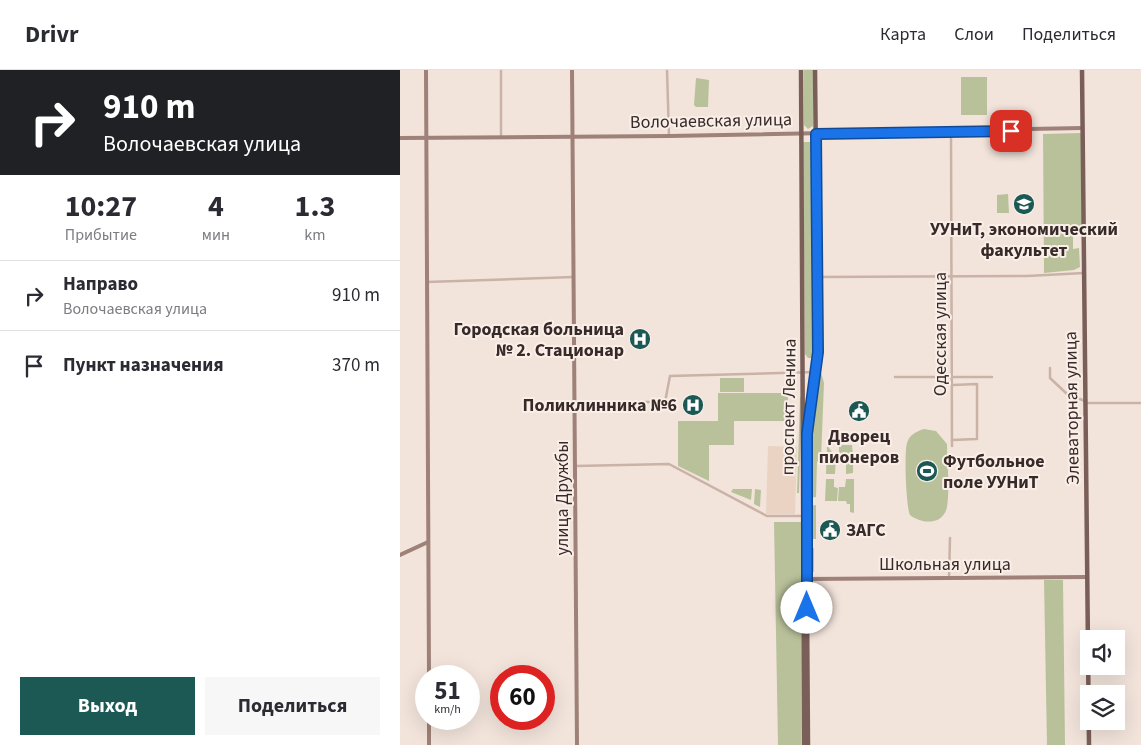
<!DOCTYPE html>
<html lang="ru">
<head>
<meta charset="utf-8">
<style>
  :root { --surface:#fff; --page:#f7f7f7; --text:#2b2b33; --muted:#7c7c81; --line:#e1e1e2; --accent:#1c5955 }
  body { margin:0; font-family:"Source Sans 3",sans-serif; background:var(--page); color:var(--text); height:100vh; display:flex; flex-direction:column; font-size:19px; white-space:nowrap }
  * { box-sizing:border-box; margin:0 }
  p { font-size:16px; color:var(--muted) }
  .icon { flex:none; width:28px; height:28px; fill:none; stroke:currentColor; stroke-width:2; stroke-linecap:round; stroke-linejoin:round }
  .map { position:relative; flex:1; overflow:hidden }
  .details { display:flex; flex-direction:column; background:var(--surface); width:400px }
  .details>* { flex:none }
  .hud { background:#202124; color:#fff; overflow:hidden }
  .controls { position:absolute; left:680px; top:560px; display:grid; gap:10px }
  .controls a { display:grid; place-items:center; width:45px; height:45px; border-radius:0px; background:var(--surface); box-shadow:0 5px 20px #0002; font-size:25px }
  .speed { position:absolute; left:15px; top:595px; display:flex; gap:10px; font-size:25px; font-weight:700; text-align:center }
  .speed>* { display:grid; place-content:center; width:65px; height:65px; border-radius:50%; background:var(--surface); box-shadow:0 5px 20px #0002; line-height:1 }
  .speed small { font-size:12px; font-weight:400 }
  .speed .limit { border:8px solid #d22; background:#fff; color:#111 }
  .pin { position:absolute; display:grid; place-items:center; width:42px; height:42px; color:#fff; margin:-21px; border-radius:10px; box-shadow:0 2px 8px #0006 }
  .me { position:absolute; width:55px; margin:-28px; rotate:0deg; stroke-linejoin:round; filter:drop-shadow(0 0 4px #0008) }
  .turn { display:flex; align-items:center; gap:18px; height:105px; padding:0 20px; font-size:22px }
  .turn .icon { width:65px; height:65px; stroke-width:2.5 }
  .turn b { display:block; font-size:35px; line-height:42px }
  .eta { display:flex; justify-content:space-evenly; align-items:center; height:85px; text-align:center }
  .eta b { font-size:30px; font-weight:700; line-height:35px }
  .primary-button { display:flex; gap:10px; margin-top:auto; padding:10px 20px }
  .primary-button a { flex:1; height:58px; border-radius:0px; background:var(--accent); color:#fff; font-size:20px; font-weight:700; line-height:58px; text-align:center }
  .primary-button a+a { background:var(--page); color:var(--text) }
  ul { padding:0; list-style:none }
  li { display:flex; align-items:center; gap:15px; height:70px; padding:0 20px; border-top:1px solid var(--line) }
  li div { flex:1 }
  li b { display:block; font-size:19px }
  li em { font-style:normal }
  header { display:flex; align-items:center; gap:30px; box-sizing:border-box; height:70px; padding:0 25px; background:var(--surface); border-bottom:1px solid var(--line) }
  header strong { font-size:24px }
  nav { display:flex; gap:28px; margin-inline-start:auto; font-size:18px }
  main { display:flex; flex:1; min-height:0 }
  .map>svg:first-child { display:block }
  .green { fill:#b9c19b }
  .plaza { fill:#ead3c2 }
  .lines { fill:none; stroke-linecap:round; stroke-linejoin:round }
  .street { stroke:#cab2a7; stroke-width:2.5 }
  .secondary { stroke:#9e8178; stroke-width:4 }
  .primary { stroke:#795f58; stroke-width:4.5 }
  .route-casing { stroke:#114b97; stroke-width:12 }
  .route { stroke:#1a73e8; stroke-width:9 }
  .labels { text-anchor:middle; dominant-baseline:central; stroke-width:4; stroke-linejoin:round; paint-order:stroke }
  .street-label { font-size:18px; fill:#372a28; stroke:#faefe8 }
  .poi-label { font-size:18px; font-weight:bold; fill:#372a28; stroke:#faefe8 }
</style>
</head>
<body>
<header>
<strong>Drivr</strong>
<nav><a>Карта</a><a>Слои</a><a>Поделиться</a></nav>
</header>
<main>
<section class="details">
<div class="hud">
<div class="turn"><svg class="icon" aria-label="right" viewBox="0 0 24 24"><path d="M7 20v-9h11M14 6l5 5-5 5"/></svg><div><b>910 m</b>Волочаевская улица</div></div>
</div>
<div class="eta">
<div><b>10:27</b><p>Прибытие</p></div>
<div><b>4</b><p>мин</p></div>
<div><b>1.3</b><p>km</p></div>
</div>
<ul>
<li><svg class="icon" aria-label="right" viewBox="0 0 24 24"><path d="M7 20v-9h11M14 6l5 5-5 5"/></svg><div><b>Направо</b><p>Волочаевская улица</p></div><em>910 m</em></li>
<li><svg class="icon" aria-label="arrive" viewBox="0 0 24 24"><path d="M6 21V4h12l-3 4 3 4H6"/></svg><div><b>Пункт назначения</b></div><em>370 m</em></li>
</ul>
<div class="primary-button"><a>Выход</a><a>Поделиться</a></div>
</section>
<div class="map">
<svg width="741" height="675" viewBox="0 0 741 675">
  <rect width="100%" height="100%" fill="#f2e4db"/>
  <g class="green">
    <polygon points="404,0 413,0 413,56 408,59 404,55"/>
    <rect x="561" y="7" width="26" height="38"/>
    <polygon points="296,8 309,10 308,37 296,37 294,35"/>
    <polygon points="681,63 682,163 673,163 673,179 679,178 680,197 674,200 644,203 643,64"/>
    <polygon points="403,72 413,72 413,288 408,288 405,284"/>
    <polygon points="608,124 609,143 597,143 597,125"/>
    <polygon points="419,295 424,313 421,389 417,392 416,427 408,428 413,331"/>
    <rect x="320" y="308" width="24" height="14"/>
    <polygon points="318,323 388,323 388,351 334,351 334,375 309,375 309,411 278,396 278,351 318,351"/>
    <polygon points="400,327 402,327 399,423 397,423"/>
    <path d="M524 359 536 361 547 374C547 394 550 417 547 437 543 456 521 454 510 445 506 438 504 382 507 373 509 365 517 361 524 359Z"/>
    <polygon points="427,375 436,388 435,404 426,404"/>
    <polygon points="439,375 452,375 453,386 445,394 439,390"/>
    <polygon points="453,388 453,403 446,404 446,394"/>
    <polygon points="426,409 434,409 434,417 438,418 437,431 425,431"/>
    <polygon points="446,409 454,409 454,443 450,442 450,434 447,434 446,431 438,431 439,417 445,417"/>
    <polygon points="333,419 352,419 351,430 331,422"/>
    <polygon points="355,419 361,420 360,437 354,434"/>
    <polygon points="416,435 416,469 408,469 407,436"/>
    <polygon points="374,452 401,452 401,675 378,675"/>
    <polygon points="407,478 414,478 414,502 408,502"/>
    <polygon points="644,510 663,510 665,675 647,675"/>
  </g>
  <polygon class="plaza" points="368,376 397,377 395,444 366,444"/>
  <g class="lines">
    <g class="street">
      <polyline points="101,0 101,67"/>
      <polyline points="267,0 269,66"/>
      <polyline points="551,62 552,376"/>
      <polyline points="418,207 627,206 684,203"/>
      <polyline points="27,212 173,207"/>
      <polyline points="650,298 650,308 667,324 685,331"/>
      <polyline points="495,307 592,307"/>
      <polyline points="176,332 265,332 270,306 416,302"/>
      <polyline points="685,333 741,333"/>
      <polyline points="552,370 577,369 577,314 553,315"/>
      <polyline points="176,396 269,394 367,446 403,446"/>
      <polyline points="549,507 550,468"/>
    </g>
    <g class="secondary">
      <polyline points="26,0 29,606"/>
      <polyline points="172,0 177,675"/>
      <polyline points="0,68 269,66 682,58"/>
      <polyline points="0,485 28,472"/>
      <polyline points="405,509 687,507"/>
      <polyline points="29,649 29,675"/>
    </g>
    <g class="primary">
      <path d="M401 0C404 225 402 450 404 675"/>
      <polyline points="682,0 689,675"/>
      <polyline points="408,675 406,392 409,352 418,288 415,0"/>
    </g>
  </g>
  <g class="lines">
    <g class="route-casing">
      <polyline id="route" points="407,538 407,364 418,282 416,64 611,61"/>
    </g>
    <use href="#route" class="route"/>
  </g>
  <defs>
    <g id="university-disc" transform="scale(1.125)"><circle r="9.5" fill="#1c5955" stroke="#faefe8"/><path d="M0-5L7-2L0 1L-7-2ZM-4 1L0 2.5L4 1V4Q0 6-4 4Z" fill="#fff"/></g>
    <g id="hospital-disc" transform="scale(1.125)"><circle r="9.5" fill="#1c5955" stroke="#faefe8"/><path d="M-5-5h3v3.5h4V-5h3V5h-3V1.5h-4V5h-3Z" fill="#fff"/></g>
    <g id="civic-disc" transform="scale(1.125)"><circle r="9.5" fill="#1c5955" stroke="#faefe8"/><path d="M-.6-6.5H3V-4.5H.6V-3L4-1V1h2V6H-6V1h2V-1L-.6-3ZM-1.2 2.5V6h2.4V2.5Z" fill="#fff"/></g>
    <g id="stadium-disc" transform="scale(1.125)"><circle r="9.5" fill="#1c5955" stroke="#faefe8"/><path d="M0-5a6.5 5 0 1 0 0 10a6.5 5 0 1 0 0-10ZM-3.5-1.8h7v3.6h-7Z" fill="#fff"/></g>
  </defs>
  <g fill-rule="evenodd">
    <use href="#university-disc" x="624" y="134"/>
    <use href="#hospital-disc" x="240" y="269"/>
    <use href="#hospital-disc" x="293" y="335"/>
    <use href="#civic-disc" x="459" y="341"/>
    <use href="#stadium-disc" x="527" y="401"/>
    <use href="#civic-disc" x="430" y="460"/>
  </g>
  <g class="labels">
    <g class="street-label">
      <text transform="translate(311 51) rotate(-1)">Волочаевская улица</text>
      <text transform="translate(540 264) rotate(-90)">Одесская улица</text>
      <text transform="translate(389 337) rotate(-89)">проспект Ленина</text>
      <text transform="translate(672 338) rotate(-91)">Элеваторная улица</text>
      <text transform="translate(162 428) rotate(-90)">улица Дружбы</text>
      <text x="545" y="494">Школьная улица</text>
    </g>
    <g class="poi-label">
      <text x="624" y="159">УУНиТ, экономический<tspan x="624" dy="21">факультет</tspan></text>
      <text x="224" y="259" text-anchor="end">Городская больница<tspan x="224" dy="21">№ 2. Стационар</tspan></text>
      <text x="277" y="335" text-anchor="end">Поликлинника №6</text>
      <text x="459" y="366">Дворец<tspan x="459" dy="21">пионеров</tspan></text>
      <text x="543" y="391" text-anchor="start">Футбольное<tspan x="543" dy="21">поле УУНиТ</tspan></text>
      <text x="446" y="460" text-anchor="start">ЗАГС</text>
    </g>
  </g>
</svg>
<div class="controls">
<a><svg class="icon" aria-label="sound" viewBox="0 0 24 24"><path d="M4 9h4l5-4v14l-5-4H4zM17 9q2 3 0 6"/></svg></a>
<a><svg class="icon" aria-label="layers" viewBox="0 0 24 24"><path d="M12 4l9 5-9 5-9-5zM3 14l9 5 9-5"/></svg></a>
</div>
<div class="speed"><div>51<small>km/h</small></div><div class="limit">60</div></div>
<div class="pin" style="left:611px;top:61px;background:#d93025"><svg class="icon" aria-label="arrive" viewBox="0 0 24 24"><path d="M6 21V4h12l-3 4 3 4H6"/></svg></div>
<svg class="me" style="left:407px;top:538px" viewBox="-20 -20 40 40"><circle r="19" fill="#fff"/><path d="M0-13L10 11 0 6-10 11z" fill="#1a73e8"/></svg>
</div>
</main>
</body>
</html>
